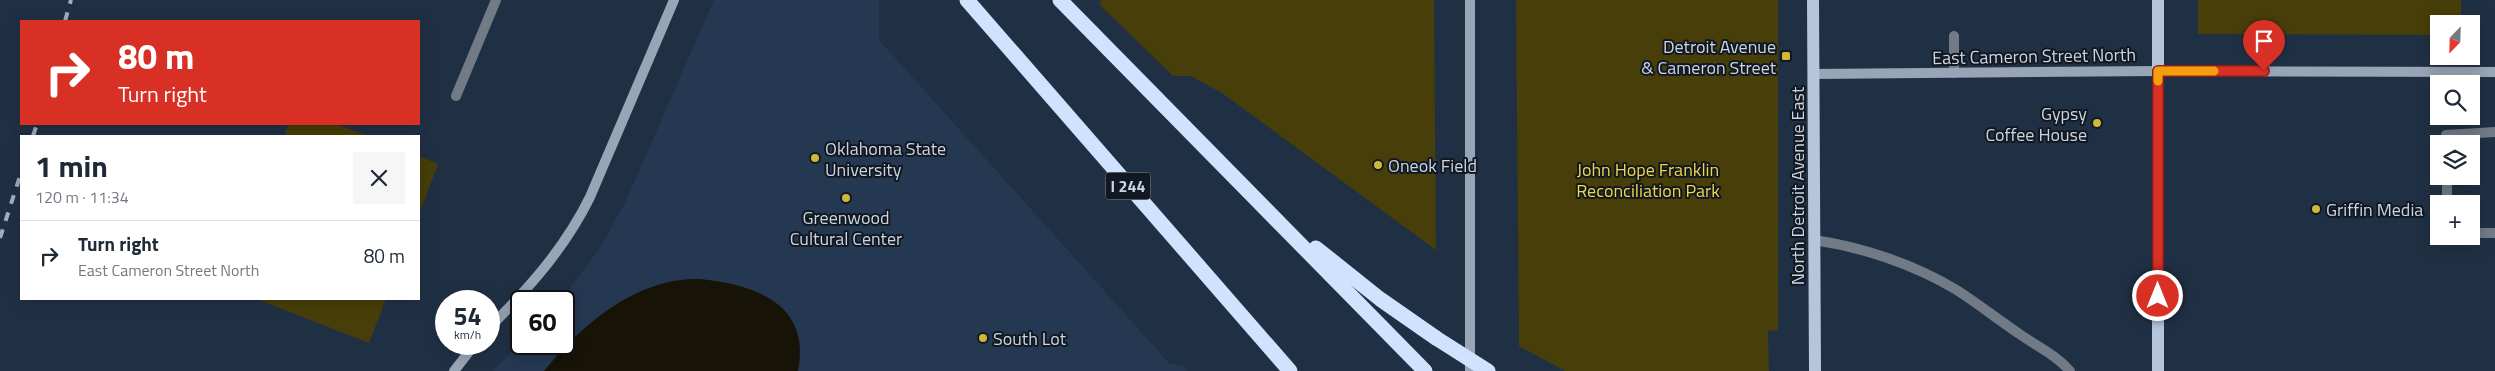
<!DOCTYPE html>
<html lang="en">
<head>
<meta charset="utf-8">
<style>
  :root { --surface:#fff; --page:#f6f6f7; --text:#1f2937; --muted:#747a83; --line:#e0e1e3 }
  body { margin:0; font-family:"Titillium Web",sans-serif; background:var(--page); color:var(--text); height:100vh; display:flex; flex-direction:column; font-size:19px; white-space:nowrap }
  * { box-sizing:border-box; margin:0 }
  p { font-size:16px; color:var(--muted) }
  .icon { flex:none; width:28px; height:28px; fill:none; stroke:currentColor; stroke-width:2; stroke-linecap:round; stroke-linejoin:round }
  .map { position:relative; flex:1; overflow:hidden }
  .sheet { position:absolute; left:20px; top:135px; width:400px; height:165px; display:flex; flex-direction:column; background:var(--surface); border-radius:0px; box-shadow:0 2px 12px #0003 }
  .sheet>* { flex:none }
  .guide { position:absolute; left:20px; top:20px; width:400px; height:105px; border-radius:0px; box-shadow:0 2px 12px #0003; background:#d93025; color:#fff; overflow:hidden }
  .needle { width:32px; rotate:203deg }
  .tools { position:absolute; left:2430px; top:15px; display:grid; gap:10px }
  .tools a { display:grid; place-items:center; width:50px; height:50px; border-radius:0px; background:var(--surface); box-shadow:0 2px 12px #0003; font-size:25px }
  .speed { position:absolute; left:435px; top:290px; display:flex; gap:10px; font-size:25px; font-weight:700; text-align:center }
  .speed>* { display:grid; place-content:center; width:65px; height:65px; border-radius:50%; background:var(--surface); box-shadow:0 2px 12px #0003; line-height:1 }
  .speed small { font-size:12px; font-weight:400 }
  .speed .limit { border:2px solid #111; border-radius:8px; background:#fff; color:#111 }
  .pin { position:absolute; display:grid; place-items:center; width:42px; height:42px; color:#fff; margin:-51px -21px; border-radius:50% 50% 50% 0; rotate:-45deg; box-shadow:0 0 5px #0007 }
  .pin .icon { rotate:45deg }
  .me { position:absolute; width:55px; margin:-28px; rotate:0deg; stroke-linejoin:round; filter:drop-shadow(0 0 4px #0008) }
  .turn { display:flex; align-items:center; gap:18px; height:105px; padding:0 15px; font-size:22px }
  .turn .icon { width:65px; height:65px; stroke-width:2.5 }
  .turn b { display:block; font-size:35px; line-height:42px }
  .round { display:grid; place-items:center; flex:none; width:52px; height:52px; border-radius:0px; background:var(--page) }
  .summary { display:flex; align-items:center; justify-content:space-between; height:85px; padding:0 15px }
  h1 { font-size:30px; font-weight:700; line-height:38px }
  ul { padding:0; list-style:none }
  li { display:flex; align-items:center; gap:15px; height:70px; padding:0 15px; border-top:1px solid var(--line) }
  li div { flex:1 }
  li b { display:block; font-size:19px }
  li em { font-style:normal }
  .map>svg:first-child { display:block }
  .built { fill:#253852 }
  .green { fill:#473e09 }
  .water { fill:#171407 }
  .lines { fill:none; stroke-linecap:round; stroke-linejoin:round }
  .lane { stroke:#727a85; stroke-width:10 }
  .secondary { stroke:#98a5b6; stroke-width:10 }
  .primary { stroke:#b5c5db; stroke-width:12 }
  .highway { stroke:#cfe3fe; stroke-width:15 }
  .rail { stroke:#a3aebd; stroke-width:4; stroke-dasharray:9 9; stroke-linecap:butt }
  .highway-bridge { stroke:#cfe3fe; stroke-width:15 }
  .route-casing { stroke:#8d1f18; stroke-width:12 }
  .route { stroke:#d93025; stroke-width:9 }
  .slow { stroke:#f59e0b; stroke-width:9 }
  .poi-dot { fill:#cfb837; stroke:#111821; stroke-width:2 }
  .labels { text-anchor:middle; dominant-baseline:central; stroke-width:4; stroke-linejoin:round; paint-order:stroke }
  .shield { fill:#111821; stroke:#939ca8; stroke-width:1 }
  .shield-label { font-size:16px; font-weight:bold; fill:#cbd4e2 }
  .poi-label { font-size:18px; fill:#cbd4e2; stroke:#111821; text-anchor:start }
  .street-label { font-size:18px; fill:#cbd4e2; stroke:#111821 }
  .park-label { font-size:18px; fill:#eed549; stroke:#111821 }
</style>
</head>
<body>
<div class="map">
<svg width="2495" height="371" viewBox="0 0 2495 371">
  <rect width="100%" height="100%" fill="#203044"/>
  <polygon class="built" points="714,0 879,0 879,40 1170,364 1184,365 1187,371 493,371 521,341 521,344 564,344 564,301 560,301 600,248 626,201"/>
  <g class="green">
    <polygon points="1101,0 1434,0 1436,250 1222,93 1191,76 1173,76 1100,5"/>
    <polygon points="1516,0 1778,0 1778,330 1768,331 1769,371 1565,371 1519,346"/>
    <polygon points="2198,0 2461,0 2461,24 2439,24 2439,35 2198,34"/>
    <polygon points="289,124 336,124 368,136 284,136"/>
    <polygon points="419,156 438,164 419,214"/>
    <polygon points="257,299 386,299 369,343"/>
  </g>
  <path class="water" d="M700 279C755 285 811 303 798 371H544C582 324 637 277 700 279Z"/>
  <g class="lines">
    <g class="lane">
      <polyline points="1954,36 1954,73"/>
      <polyline points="456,96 496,0"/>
      <polyline points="2446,144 2446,135 2495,132"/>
      <polyline points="2447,176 2447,204"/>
      <polyline points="2471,233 2495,233"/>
      <path d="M1814 240C1862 247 1913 264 1955 289 1976 302 1997 319 2018 333 2036 346 2055 354 2070 371"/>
    </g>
    <g class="secondary">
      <polyline points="1470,0 1470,371"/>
      <polyline points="1814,74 2158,71 2495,72"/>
      <path d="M489 328C529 288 565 248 590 197L674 0"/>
      <polyline points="454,371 475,344"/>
    </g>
    <g class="primary">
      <polyline points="1813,0 1815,371"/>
      <polyline points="2158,371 2158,0"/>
    </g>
    <g class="highway">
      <polyline points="967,0 1290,371"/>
      <polyline points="1060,0 1425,371"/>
      <polyline points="1316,248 1380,299 1436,338"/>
    </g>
    <g class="rail">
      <polyline points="65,21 71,0"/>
      <polyline points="33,136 37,124"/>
      <polyline points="0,238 21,173"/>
    </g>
    <polyline class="highway-bridge" points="1436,338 1488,371"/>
  </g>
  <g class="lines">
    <g class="route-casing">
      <polyline id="route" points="2158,296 2158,71 2264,71"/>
    </g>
    <use href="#route" class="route"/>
    <polyline class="slow" points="2158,81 2158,71 2214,71"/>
  </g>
  <g class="poi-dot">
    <rect x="1781" y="51" width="10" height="10" rx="2.5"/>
    <circle cx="2097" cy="123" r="5"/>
    <circle cx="815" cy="158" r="5"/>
    <circle cx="1378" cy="165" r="5"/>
    <circle cx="846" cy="198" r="5"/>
    <circle cx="2316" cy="209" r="5"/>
    <circle cx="983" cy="338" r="5"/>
  </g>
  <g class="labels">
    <rect class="shield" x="1105.5" y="172.5" width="45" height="27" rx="4"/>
    <g class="shield-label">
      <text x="1128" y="186">I 244</text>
    </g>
    <g class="poi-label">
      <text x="1776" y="46" text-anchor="end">Detroit Avenue<tspan x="1776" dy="21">&amp; Cameron Street</tspan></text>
      <text x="2087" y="113" text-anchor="end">Gypsy<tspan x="2087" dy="21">Coffee House</tspan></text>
      <text x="825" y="148">Oklahoma State<tspan x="825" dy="21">University</tspan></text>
      <text x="1388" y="165">Oneok Field</text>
      <text x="2326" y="209">Griffin Media</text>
      <text x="846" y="217" text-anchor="middle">Greenwood<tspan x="846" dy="21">Cultural Center</tspan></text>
      <text x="993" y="338">South Lot</text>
    </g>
    <g class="street-label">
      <text transform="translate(2034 56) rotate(-1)">East Cameron Street North</text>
      <text transform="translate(1797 186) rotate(-90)">North Detroit Avenue East</text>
    </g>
    <g class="park-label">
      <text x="1648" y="169">John Hope Franklin<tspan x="1648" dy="21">Reconciliation Park</tspan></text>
    </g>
  </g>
</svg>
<div class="tools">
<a><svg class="needle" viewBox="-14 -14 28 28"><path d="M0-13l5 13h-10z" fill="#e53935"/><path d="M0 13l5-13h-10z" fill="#747a83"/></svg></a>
<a><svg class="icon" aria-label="search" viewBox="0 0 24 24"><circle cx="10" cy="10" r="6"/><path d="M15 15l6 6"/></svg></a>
<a><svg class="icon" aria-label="layers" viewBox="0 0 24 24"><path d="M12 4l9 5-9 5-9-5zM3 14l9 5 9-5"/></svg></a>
<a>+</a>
</div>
<div class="speed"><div>54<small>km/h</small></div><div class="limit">60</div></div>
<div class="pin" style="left:2264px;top:71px;background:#d93025"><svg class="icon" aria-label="arrive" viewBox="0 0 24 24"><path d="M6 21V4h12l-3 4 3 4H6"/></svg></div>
<svg class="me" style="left:2158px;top:296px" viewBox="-20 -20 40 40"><circle r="17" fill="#d93025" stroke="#fff" stroke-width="3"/><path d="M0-11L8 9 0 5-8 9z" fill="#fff"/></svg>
<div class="guide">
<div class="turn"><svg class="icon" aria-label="right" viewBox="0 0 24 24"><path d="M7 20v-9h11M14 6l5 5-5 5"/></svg><div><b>80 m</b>Turn right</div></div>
</div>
<section class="sheet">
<div class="summary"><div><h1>1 min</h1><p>120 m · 11:34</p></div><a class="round"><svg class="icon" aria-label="close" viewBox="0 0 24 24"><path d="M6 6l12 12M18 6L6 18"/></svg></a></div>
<ul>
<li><svg class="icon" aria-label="right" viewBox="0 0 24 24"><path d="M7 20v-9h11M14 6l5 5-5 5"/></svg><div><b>Turn right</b><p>East Cameron Street North</p></div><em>80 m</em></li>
</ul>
</section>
</div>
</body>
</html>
